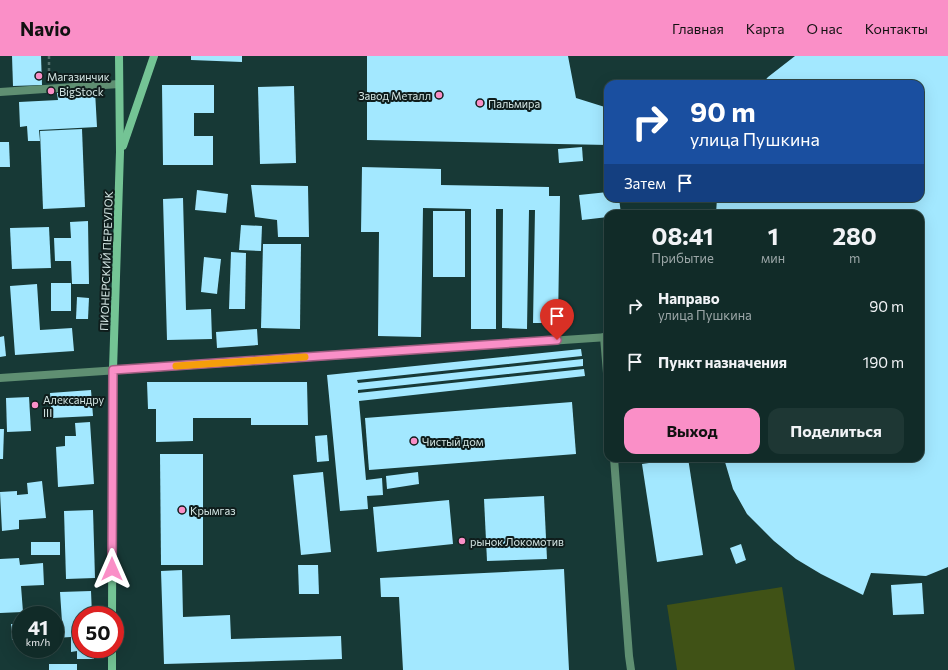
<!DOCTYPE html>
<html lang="ru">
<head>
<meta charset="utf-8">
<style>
  :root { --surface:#112b28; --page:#1e3734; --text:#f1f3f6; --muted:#9ca7a8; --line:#304745; --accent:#fa8fc7 }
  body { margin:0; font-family:Commissioner,sans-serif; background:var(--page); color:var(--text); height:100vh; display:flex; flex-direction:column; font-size:15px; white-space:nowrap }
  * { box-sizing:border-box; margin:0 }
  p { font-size:13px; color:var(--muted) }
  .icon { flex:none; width:22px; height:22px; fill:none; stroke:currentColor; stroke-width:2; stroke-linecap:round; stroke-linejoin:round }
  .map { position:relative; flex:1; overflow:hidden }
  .drawer { position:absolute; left:604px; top:154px; width:320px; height:252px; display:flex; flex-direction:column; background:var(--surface); border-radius:12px; box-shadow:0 4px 16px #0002,0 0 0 1px var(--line) }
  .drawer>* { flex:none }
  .banner { position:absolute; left:604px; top:24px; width:320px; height:122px; border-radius:12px; box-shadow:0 4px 16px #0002,0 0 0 1px var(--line); background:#1a4fa0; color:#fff; overflow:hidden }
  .speed { position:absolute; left:12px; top:550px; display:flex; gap:8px; font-size:20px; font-weight:700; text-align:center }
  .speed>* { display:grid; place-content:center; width:52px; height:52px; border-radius:50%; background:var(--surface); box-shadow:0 4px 16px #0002,0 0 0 1px var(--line); line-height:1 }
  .speed small { font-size:10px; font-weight:400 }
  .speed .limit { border:6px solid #d22; background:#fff; color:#111 }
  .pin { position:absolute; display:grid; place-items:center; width:34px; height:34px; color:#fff; margin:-41px -17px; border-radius:50% 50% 50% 0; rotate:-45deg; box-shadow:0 0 4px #0007 }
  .pin .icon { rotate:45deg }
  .me { position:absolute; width:44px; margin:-22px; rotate:0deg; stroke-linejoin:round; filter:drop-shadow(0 0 3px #0008) }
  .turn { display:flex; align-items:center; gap:14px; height:84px; padding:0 20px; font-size:18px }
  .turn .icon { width:52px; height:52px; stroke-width:2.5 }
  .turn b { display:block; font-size:28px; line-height:34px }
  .then { display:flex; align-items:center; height:38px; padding:0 20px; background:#0003; gap:8px; font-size:15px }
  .eta { display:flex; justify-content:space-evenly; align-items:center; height:68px; text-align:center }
  .eta b { font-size:24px; font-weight:700; line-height:28px }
  .primary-button { display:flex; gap:8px; margin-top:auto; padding:8px 20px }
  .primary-button a { flex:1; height:46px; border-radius:12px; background:var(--accent); color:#111; font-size:16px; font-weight:700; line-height:46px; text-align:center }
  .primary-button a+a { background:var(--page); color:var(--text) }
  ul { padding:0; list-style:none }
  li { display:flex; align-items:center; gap:12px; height:56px; padding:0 20px }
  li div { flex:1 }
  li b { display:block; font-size:15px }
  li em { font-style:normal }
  header { display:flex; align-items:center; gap:24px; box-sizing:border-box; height:56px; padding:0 20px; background:var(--accent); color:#111 }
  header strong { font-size:19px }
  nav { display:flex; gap:22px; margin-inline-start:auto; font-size:14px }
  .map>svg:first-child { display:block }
  .green { fill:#405216 }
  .building { fill:#a3e8ff }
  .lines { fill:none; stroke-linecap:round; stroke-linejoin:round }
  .path { stroke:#54716e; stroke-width:2.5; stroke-dasharray:3 3; stroke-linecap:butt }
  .service { stroke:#5f8f72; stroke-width:8 }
  .minor { stroke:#5f8f72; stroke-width:8 }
  .secondary { stroke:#74c495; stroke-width:8 }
  .route-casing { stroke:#a25d81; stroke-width:10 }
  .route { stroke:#fa8fc7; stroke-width:7 }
  .slow { stroke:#f59e0b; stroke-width:7 }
  .poi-dot { fill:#fa8fc7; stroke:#0f1d1c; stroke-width:1.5 }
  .labels { text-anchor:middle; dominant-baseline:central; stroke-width:4; stroke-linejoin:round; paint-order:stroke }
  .poi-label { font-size:11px; fill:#d3e5e3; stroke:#0f1d1c; text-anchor:start }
  .street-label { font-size:11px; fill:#d3e5e3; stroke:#0f1d1c }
</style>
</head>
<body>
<header>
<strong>Navio</strong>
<nav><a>Главная</a><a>Карта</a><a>О нас</a><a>Контакты</a></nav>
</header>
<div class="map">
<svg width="948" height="614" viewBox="0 0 948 614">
  <rect width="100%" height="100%" fill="#173936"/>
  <polygon class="green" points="782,531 795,614 677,614 667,549"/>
  <g class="building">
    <polygon points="12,0 41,0 42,29 13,30"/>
    <polygon points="191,0 242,0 242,6 191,4"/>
    <polygon points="367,0 568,0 576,42 608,52 608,89 367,84"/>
    <polygon points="795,0 948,0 948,511 926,520 871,517 863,539 821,518 796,503 774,485 747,458 733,433 725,406 739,403 739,402 920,402 920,158 716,158 717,142 920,142 920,28 762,28 768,21"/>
    <polygon points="162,29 214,29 214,57 194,57 194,80 213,80 213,109 163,109"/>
    <polygon points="294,30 296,107 260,108 258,31"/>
    <polygon points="95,35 97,71 39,74 40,85 28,85 27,70 20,71 19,46 58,44 57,37"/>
    <polygon points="82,73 85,151 43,153 40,75"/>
    <polygon points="0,86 9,86 10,111 0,111"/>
    <polygon points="582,91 583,105 559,107 558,93"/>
    <polygon points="362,111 441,113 441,129 549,131 549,140 560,140 558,267 533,267 535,154 529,154 527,273 502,272 503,153 496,153 496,273 471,273 471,153 423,152 421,281 378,280 379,176 361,176"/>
    <polygon points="251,129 308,130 309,181 278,181 277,164 255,161"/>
    <polygon points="197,134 228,138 226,157 195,154"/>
    <polygon points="608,136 608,142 619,142 621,158 608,158 608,161 582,164 579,139"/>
    <polygon points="183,142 186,254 211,253 212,283 167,284 163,143"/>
    <rect x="433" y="155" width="32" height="66"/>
    <polygon points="88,165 89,228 72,228 71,205 55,205 54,182 71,182 70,166"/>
    <polygon points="241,169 262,170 261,195 239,194"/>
    <polygon points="49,171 51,212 12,213 10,172"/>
    <polygon points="263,188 301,188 300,273 261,272"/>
    <polygon points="231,196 246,197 245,253 229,253"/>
    <polygon points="204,201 221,203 217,238 201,236"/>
    <rect x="51" y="227" width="20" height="28"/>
    <polygon points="37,228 40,274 72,272 74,295 15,299 10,230"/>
    <polygon points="77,241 89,242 88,263 76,263"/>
    <polygon points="257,273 258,289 217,292 216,276"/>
    <polygon points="4,280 6,300 0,301 0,281"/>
    <polygon points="581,293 582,300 357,324 358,327 583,303 583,310 358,334 358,337 584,313 585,320 359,345 366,424 382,422 383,439 367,440 368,453 340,455 327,319"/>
    <polygon points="147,326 307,326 308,369 251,369 251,362 193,362 193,385 156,386 156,353 148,353"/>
    <polygon points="91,334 93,360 52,362 50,337"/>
    <polygon points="29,341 31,375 7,376 6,342"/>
    <polygon points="572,346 576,398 369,414 365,362"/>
    <polygon points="90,366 94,428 58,431 56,391 65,390 65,380 76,380 75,367"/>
    <polygon points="0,373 4,373 3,403 0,403"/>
    <polygon points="327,379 329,405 317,406 315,380"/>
    <polygon points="160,398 203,398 203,509 161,509"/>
    <polygon points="684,402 688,402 703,499 657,506 642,408"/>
    <polygon points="323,416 331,496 301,499 293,419"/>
    <polygon points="418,416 419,428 387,433 386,420"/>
    <polygon points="42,425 46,462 19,464 19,473 2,475 0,436 17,435 17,439 28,438 27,427"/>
    <polygon points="544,440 547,503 487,505 484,443"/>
    <polygon points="449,444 453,488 377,496 373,451"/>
    <polygon points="93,454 95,522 66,523 64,455"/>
    <rect x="31" y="486" width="29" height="13"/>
    <polygon points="741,488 746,504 736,508 730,492"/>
    <polygon points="19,502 20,509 43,507 44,529 21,530 23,556 0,557 0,503"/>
    <polygon points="298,509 318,509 319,538 299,538"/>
    <polygon points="564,513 569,614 403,614 399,541 381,541 380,522"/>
    <polygon points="182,514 183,561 230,559 231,583 341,580 342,603 164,608 161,515"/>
    <polygon points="922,527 924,558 893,559 891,529"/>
    <polygon points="91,535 92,559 81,559 81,593 94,593 94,603 77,603 77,595 71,596 71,581 55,582 55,566 62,566 60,536"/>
    <polygon points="11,568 21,568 21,583 12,584"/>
    <rect x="49" y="608" width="28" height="6"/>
  </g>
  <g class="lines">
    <polyline class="path" points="49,0 49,22"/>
    <g class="service">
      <polyline points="0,36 119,28"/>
      <polyline points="604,281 608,329"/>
      <polyline points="614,402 629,600 631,614"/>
    </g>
    <polyline class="minor" points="0,322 608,281"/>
    <g class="secondary">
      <polyline points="123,90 154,0"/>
      <polyline points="112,559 113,314 120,96 119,0"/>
      <polyline points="112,614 112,593"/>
    </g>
  </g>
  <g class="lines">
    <g class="route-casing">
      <polyline id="route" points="112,513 113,314 557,284"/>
    </g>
    <use href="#route" class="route"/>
    <polyline class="slow" points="176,310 305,301"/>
  </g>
  <g class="poi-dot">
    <circle cx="39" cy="20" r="4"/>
    <circle cx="51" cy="35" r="4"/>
    <circle cx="439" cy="39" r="4"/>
    <circle cx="480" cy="47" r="4"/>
    <circle cx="35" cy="349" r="4"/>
    <circle cx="414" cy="385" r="4"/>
    <circle cx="182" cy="454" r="4"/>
    <circle cx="462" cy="485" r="4"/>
  </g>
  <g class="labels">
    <g class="poi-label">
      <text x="47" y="20">Магазинчик</text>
      <text x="59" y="35">BigStock</text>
      <text x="431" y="39" text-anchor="end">Завод Металл</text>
      <text x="488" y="47">Пальмира</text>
      <text x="43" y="343">Александру<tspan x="43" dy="13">III</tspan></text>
      <text x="422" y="385">Чистый дом</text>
      <text x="190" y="454">Крымгаз</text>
      <text x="470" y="485">рынок Локомотив</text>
    </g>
    <g class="street-label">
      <text transform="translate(106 205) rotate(-88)">ПИОНЕРСКИЙ ПЕРЕУЛОК</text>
    </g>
  </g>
</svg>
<div class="speed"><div>41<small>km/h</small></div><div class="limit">50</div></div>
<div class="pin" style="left:557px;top:284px;background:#d93025"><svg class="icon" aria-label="arrive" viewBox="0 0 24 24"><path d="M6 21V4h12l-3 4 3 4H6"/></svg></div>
<svg class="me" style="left:112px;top:513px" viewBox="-20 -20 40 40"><path d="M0-17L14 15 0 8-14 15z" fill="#fa8fc7" stroke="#fff" stroke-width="4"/></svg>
<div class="banner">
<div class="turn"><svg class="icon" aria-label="right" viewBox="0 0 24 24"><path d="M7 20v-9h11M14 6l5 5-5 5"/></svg><div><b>90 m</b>улица Пушкина</div></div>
<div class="then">Затем<svg class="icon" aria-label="arrive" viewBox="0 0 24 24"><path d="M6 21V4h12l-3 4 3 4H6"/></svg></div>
</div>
<section class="drawer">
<div class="eta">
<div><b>08:41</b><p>Прибытие</p></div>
<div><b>1</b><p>мин</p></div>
<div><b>280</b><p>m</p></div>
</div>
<ul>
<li><svg class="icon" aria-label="right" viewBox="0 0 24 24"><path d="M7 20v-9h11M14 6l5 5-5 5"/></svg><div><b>Направо</b><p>улица Пушкина</p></div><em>90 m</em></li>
<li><svg class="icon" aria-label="arrive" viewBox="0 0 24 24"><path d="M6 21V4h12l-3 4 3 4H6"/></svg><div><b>Пункт назначения</b></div><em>190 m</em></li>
</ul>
<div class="primary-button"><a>Выход</a><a>Поделиться</a></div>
</section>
</div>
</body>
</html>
